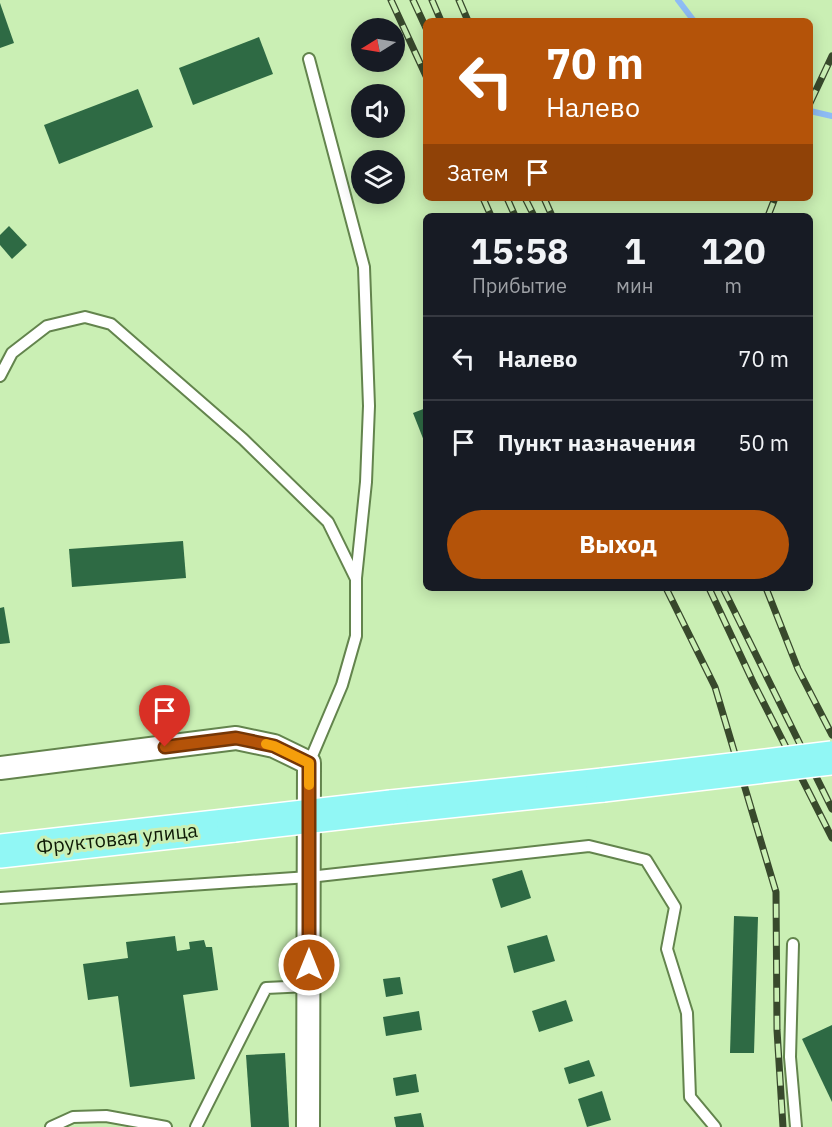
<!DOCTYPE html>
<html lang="ru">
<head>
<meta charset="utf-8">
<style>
  :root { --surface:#171b24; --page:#242831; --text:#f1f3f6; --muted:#9ea1a6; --line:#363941; --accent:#b45309 }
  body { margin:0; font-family:"IBM Plex Sans",sans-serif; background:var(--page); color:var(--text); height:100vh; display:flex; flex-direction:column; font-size:22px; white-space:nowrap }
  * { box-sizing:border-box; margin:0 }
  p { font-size:20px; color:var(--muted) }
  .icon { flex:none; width:33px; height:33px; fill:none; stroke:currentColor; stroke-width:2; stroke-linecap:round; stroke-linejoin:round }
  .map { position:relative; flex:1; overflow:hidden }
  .panel { position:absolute; left:423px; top:213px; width:390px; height:378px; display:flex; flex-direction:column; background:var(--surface); border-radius:9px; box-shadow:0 3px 15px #0003 }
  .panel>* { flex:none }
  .guide { position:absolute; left:423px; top:18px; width:390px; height:183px; border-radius:9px; box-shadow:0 3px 15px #0003; background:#b45309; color:#fff; overflow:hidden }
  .needle { width:39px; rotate:259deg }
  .controls { position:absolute; left:351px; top:18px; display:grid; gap:12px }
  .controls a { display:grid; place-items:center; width:54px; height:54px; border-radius:50%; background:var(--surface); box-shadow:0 3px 15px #0003; font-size:30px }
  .pin { position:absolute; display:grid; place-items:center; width:51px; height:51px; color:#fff; margin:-62px -26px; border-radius:50% 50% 50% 0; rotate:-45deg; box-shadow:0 0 6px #0007 }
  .pin .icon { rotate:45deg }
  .me { position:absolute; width:66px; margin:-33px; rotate:0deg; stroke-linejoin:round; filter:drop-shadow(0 0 4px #0008) }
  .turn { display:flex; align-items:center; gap:21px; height:126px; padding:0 24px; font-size:27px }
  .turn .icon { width:78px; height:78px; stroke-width:2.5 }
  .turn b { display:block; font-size:42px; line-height:51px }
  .then { display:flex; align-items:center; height:57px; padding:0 24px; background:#0003; gap:12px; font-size:22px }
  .eta { display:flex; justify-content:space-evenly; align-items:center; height:102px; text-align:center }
  .eta b { font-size:36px; font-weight:700; line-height:42px }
  .cta { display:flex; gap:12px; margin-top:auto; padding:12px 24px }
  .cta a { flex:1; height:69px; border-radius:36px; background:var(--accent); color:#fff; font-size:24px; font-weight:700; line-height:69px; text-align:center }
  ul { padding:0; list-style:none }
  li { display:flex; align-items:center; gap:18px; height:84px; padding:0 24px; border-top:2px solid var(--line) }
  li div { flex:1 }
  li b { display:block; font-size:22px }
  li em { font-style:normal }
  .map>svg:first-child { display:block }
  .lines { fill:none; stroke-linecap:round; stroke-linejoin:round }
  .stream { stroke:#8ebcf5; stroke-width:6 }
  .building { fill:#2e6a44 }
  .service-casing { stroke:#63844d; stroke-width:14 }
  .minor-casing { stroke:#63844d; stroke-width:26 }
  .primary-casing { stroke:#fff; stroke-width:36 }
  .service { stroke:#fff; stroke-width:10 }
  .minor { stroke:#fff; stroke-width:22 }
  .primary { stroke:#91f7f5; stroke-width:33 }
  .rail-casing { stroke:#38492c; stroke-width:7 }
  .rail { stroke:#caefb4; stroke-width:4.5; stroke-dasharray:14; stroke-linecap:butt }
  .primary-bridge-casing { stroke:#fff; stroke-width:36; stroke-linecap:butt }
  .primary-bridge { stroke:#91f7f5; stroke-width:33 }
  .route-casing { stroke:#753606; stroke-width:15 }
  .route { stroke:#b45309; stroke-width:10 }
  .slow { stroke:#f59e0b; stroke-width:10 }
  .labels { text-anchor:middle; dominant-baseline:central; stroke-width:6; stroke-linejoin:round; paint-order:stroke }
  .street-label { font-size:20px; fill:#0f1b06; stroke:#caefb4 }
</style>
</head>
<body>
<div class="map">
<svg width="832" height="1127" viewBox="0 0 832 1127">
  <rect width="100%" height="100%" fill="#caefb4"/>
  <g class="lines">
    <g class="stream">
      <polyline points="678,0 694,21"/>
      <polyline points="810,111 832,116"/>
    </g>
  </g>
  <g class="building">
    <polygon points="0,3 14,43 0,48"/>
    <polygon points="259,37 273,74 193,105 179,68"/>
    <polygon points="138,89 153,127 59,164 44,125"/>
    <polygon points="9,226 27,245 12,259 0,245 0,235"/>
    <polygon points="426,408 426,446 413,413"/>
    <polygon points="183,541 186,578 72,587 69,549"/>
    <polygon points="4,607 10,643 0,644 0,608"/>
    <polygon points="522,870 531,898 501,908 492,879"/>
    <polygon points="734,916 758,917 754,1053 730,1053"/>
    <polygon points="547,935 555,961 514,973 507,946"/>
    <polygon points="175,936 177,951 190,949 189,942 204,940 206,947 212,947 218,990 183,995 195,1079 130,1087 118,996 88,1000 83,964 128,958 126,942"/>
    <polygon points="400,977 403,994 386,997 383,979"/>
    <polygon points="566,1000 573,1021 539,1032 532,1011"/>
    <polygon points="419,1011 422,1030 386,1036 383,1017"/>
    <polygon points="832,1025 832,1102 802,1039"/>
    <polygon points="285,1053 289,1127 251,1127 246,1055"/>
    <polygon points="589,1060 595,1076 569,1084 564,1068"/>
    <polygon points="416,1074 419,1092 396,1096 393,1078"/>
    <polygon points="602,1091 611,1120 587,1127 578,1099"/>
    <polygon points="421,1113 424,1127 396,1127 394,1117"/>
  </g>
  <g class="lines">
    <g class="service-casing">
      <g id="service">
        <polyline points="309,59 364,267 369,406 366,482 356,578"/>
        <polyline points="0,376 12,353 47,326 85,317 111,324 243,439 328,522 356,579 356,636 342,685 309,763"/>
        <polyline points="0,898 309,877 589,846 646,860 675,907 667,949 687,1013 690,1097 715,1127"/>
        <polyline points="793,944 790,1057 796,1127"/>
        <polyline points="51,1127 73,1117 106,1116 166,1127"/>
        <polyline points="196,1127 266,988 308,986"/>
      </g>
    </g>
    <g class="minor-casing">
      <polyline id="minor" points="0,768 236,738 274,746 309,763 308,1127"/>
    </g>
    <g class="primary-casing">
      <g id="primary">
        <polyline points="391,807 603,785"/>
        <polyline points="0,851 234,825"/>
      </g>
    </g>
    <use href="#service" class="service"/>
    <use href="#minor" class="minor"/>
    <use href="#primary" class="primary"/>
    <g class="rail-casing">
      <g id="rail">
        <polyline points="391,0 426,76"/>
        <polyline points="413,0 426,28"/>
        <polyline points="432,0 441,21"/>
        <polyline points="459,0 468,21"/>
        <polyline points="810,103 832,56"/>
        <polyline points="483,198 491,216"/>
        <polyline points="507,198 515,216"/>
        <polyline points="525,198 534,216"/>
        <polyline points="544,198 552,216"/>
        <polyline points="768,216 775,198"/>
        <polyline points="666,588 715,687 776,892 777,1030 783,1127"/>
        <polyline points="709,588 753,682 832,838"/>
        <polyline points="723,588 832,809"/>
        <polyline points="766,588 798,669 832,735"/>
      </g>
    </g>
    <use href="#rail" class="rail"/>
    <g class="primary-bridge-casing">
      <g id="primary-bridge">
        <polyline points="603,785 832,758"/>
        <polyline points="234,825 391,807"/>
      </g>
    </g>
    <use href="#primary-bridge" class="primary-bridge"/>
  </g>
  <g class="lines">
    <g class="route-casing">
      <polyline id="route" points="165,747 236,738 274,746 309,763 309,965"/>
    </g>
    <use href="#route" class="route"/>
    <polyline class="slow" points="266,744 274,746 309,763 309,785"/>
  </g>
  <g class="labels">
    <g class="street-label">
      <text transform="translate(117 838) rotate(-6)">Фруктовая улица</text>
    </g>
  </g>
</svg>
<div class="controls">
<a><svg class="needle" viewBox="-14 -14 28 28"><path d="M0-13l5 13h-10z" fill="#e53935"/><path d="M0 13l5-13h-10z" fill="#9ea1a6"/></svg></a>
<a><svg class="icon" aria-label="sound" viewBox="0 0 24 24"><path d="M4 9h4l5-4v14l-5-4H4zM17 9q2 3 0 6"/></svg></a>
<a><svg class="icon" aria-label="layers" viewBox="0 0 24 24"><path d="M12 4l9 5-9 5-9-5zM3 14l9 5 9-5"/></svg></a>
</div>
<div class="pin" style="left:165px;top:747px;background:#d93025"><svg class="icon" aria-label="arrive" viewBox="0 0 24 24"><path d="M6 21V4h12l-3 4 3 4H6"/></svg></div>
<svg class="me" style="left:309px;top:965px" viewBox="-20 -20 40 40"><circle r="17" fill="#b45309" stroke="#fff" stroke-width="3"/><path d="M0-11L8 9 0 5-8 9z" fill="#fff"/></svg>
<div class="guide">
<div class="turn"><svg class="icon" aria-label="left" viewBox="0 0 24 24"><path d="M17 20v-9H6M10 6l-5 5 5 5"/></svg><div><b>70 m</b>Налево</div></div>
<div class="then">Затем<svg class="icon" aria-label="arrive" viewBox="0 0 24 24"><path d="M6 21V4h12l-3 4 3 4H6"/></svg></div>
</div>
<section class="panel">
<div class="eta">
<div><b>15:58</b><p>Прибытие</p></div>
<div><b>1</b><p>мин</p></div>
<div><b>120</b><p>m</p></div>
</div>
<ul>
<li><svg class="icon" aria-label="left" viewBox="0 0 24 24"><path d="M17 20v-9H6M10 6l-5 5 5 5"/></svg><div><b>Налево</b></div><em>70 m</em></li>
<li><svg class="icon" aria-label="arrive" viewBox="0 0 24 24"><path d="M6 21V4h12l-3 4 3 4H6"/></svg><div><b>Пункт назначения</b></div><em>50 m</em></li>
</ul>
<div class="cta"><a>Выход</a></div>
</section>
</div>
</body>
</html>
